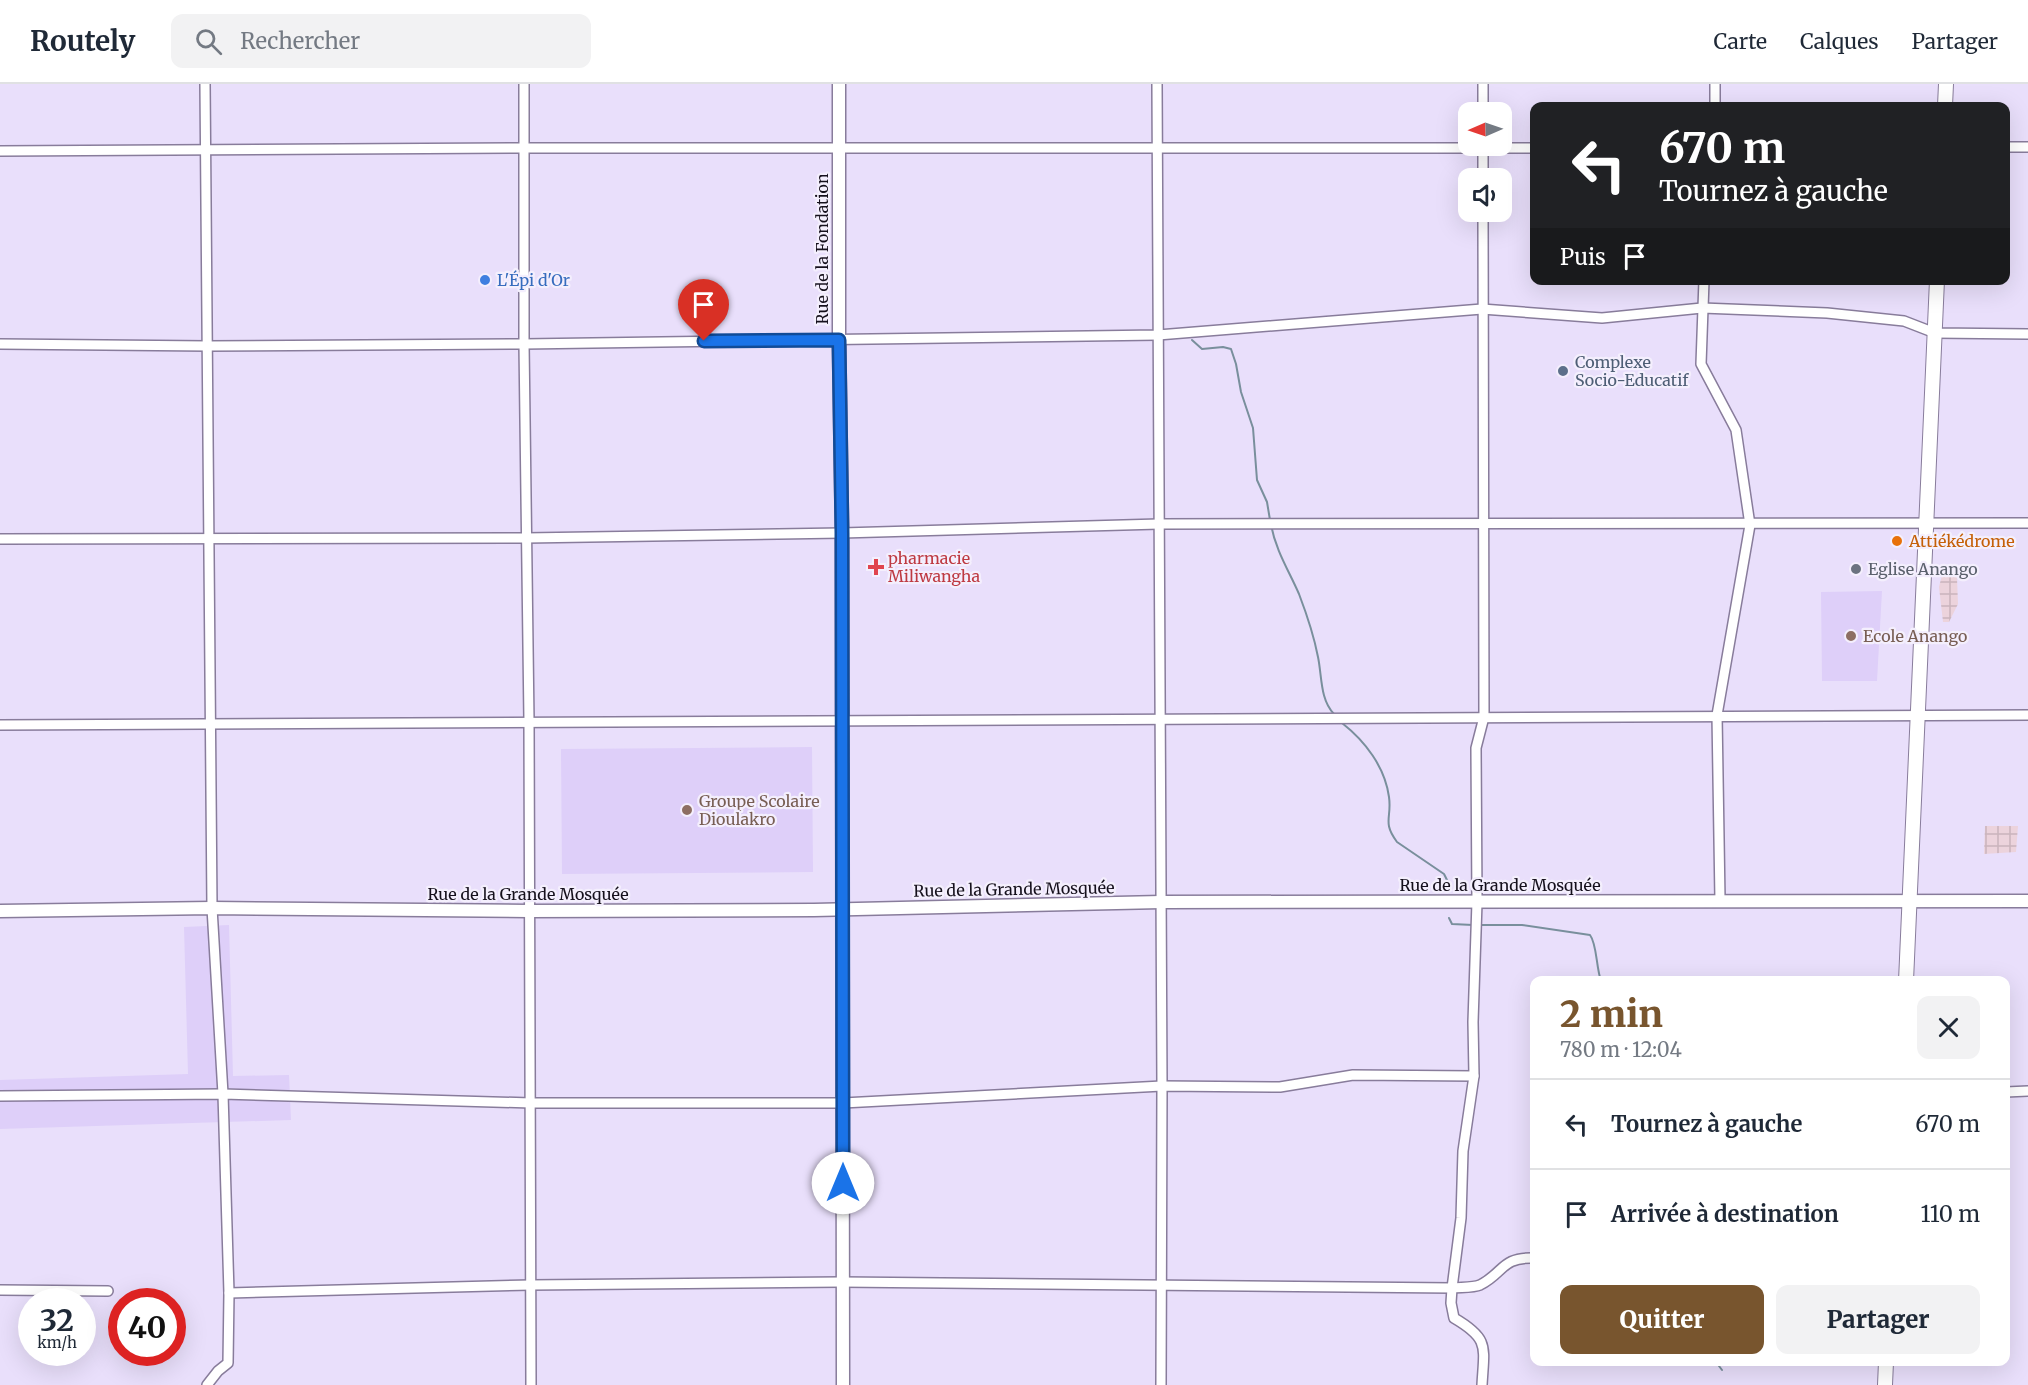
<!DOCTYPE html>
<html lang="fr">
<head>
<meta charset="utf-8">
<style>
  :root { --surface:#fff; --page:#f2f2f3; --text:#1f2937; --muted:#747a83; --line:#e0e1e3; --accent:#78552e }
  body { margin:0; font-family:Merriweather,serif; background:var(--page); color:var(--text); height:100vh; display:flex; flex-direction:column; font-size:22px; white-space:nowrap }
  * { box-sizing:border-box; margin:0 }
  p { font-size:20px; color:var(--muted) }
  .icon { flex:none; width:33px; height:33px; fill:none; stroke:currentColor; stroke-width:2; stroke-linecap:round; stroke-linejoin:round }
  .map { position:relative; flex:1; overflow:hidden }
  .side { position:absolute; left:1530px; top:892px; width:480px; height:390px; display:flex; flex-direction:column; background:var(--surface); border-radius:12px; box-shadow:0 6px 24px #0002 }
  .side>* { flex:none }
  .top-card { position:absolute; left:1530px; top:18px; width:480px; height:183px; border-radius:12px; box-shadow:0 6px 24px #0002; background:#202124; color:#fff; overflow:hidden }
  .needle { width:39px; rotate:268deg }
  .controls { position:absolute; left:1458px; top:18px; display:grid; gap:12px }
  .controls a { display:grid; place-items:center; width:54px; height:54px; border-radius:12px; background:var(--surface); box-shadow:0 6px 24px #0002; font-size:30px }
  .speed { position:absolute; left:18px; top:1204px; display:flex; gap:12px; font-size:30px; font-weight:700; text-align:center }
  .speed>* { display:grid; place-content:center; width:78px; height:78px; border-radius:50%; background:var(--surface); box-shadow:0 6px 24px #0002; line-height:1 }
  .speed small { font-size:15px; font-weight:400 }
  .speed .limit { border:9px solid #d22; background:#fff; color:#111 }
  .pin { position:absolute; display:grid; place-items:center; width:51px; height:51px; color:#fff; margin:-62px -26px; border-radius:50% 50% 50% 0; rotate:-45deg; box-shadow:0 0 6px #0007 }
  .pin .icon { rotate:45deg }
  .me { position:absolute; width:66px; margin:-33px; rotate:0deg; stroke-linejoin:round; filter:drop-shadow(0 0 4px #0008) }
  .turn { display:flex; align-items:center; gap:21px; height:126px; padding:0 30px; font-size:27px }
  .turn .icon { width:78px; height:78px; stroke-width:2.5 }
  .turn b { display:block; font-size:42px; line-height:51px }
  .then { display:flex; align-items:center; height:57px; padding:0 30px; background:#0003; gap:12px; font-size:22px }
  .round { display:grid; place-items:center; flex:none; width:63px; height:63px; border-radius:12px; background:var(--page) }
  .headline { display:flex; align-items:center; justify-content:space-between; height:102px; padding:0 30px }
  h1 { font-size:36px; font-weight:800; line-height:45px; color:var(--accent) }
  .primary-button { display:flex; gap:12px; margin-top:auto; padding:12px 30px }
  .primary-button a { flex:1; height:69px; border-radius:12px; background:var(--accent); color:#fff; font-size:24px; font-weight:800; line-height:69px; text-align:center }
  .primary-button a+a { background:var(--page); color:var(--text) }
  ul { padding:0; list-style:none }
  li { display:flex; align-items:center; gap:18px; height:90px; padding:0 30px; border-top:2px solid var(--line) }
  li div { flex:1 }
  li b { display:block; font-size:22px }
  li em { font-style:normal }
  header { display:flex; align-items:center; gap:36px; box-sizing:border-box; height:84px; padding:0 30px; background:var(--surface); border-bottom:2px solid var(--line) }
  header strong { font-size:28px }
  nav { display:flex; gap:33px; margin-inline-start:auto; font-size:21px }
  .search { width:420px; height:54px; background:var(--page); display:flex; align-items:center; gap:15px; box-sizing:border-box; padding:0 21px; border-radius:12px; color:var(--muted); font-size:22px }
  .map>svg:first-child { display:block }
  .built { fill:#decff9 }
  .industrial { fill:url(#industrial-grid) }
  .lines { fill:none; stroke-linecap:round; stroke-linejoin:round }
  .stream { stroke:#798f9c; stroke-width:2 }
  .minor-casing { stroke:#887c9b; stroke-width:12 }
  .tertiary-casing { stroke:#887c9b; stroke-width:15 }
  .secondary-casing { stroke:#887c9b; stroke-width:16 }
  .minor { stroke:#fff; stroke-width:9 }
  .tertiary { stroke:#fff; stroke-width:12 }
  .secondary { stroke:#fff; stroke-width:14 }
  .route-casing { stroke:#114b97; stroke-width:15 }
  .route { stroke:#1a73e8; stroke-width:10 }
  .shop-dot { fill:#3f7fe0; stroke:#f4effd; stroke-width:2 }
  .service-dot { fill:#5c6f8a; stroke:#f4effd; stroke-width:2 }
  .food-dot { fill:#e8710a; stroke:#f4effd; stroke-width:2 }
  .health-dot { fill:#e0444e; stroke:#f4effd; stroke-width:2 }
  .worship-dot { fill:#6b7280; stroke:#f4effd; stroke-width:2 }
  .education-dot { fill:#8d6e63; stroke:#f4effd; stroke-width:2 }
  .labels { text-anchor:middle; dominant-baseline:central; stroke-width:4.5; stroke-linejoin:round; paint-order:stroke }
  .street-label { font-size:16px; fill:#15101c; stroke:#f4effd }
  .shop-label { font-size:16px; fill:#366cbe; stroke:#f4effd; text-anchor:start }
  .service-label { font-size:16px; fill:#4e5e75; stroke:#f4effd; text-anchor:start }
  .food-label { font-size:16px; fill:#c56008; stroke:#f4effd; text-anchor:start }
  .health-label { font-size:16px; fill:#be3a42; stroke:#f4effd; text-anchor:start }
  .worship-label { font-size:16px; fill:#5b616d; stroke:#f4effd; text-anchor:start }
  .education-label { font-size:16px; fill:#785e54; stroke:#f4effd; text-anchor:start }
</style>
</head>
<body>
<header>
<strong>Routely</strong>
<div class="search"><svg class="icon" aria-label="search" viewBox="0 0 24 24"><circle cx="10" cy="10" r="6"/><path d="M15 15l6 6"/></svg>Rechercher</div>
<nav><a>Carte</a><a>Calques</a><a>Partager</a></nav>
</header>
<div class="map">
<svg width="2028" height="1301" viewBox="0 0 2028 1301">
  <defs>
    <pattern id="industrial-grid" width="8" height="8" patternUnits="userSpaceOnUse" patternTransform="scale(1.5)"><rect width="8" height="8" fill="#ecd3dc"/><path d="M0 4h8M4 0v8" fill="none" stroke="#cab4bc"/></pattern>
  </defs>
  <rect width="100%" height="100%" fill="#e9dffb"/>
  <g class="built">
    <polygon points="1882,507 1877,597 1822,597 1821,508"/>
    <polygon points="812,663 813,788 562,790 561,665"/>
    <polygon points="229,841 233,992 289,991 291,1036 0,1045 0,996 188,990 184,843"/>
  </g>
  <g class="industrial">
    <polygon points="1944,483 1957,494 1958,520 1949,538 1943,538 1939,503"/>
    <polygon points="1985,742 2018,742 2016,768 1984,770"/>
  </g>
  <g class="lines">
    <g class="stream">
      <polyline points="1192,256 1202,265 1223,263 1231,265 1236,280 1241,308 1253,344 1257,396 1267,418 1270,436"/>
      <path d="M1271 441C1276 467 1289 487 1299 510 1307 531 1314 552 1318 573 1322 592 1320 616 1334 630"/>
      <path d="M1342 639C1365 657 1385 683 1389 713 1392 734 1382 738 1397 758L1444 790 1448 798V806"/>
      <polyline points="1449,834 1452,840 1473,841"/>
      <path d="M1478 841H1522L1590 851C1597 860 1596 883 1601 897"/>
      <polyline points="1716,1278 1722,1286"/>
    </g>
    <g class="minor-casing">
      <g id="minor">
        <polyline points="205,0 212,824 223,1010 229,1209 228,1279 218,1287 207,1301"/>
        <polyline points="524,0 524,260 529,637 531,1301"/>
        <polyline points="1157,0 1162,1002 1161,1301"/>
        <polyline points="1483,0 1483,28"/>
        <polyline points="1715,0 1715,22"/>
        <polyline points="2006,63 2028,63"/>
        <polyline points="0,67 524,64 1534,64"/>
        <polyline points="1483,94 1483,62"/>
        <polyline points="1704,196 1701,280 1736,346 1750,441 1717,631 1720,816"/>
        <polyline points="0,260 208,262 524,260 1158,251 1482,225 1602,234 1702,224 1827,229 1904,237 1935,249 2028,250"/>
        <polyline points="0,455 526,454 842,449 1159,440 2028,439"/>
        <polyline points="0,641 2028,631"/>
        <polyline points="2006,1008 2028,1007"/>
        <polyline points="0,1012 223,1010 531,1019 843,1019 1162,1002 1280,1003 1353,991 1474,992"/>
        <polyline points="0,1206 108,1207"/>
        <path d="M229 1209 531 1201 841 1198 1452 1204C1460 1203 1473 1204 1480 1201 1504 1189 1501 1173 1534 1174"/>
        <path d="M1482 1301C1484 1263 1490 1255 1454 1234L1451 1219 1452 1204 1461 1134 1463 1067 1474 992 1473 938 1477 818 1476 664 1484 633 1483 128"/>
      </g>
    </g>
    <g class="tertiary-casing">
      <g id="tertiary">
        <polyline points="839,0 839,256 842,449 843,1301"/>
        <polyline points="0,827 212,824 528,827 814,826 1161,818 2028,817"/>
      </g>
    </g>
    <g class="secondary-casing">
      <g id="secondary">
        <polyline points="1945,22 1946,0"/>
        <polyline points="1906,897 1937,196"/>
        <polyline points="1885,1301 1886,1278"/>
      </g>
    </g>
    <use href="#minor" class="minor"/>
    <use href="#tertiary" class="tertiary"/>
    <use href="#secondary" class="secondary"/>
  </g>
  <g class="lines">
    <g class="route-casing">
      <polyline id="route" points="704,257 839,256 842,449 843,1099"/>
    </g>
    <use href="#route" class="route"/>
  </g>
  <circle class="shop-dot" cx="485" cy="196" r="6"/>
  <circle class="service-dot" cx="1563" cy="287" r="6"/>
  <circle class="food-dot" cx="1897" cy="457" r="6"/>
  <path class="health-dot" d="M873 474h6v6h6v6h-6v6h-6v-6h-6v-6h6z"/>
  <circle class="worship-dot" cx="1856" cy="485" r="6"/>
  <g class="education-dot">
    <circle cx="1851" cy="552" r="6"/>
    <circle cx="687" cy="726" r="6"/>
  </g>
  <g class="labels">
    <g class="street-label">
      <text transform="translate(822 165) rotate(-90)">Rue de la Fondation</text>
      <text x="1500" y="801">Rue de la Grande Mosquée</text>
      <text transform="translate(1014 805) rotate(-1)">Rue de la Grande Mosquée</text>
      <text x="528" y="810">Rue de la Grande Mosquée</text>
    </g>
    <g class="shop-label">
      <text x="497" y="196">L'Épi d'Or</text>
    </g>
    <g class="service-label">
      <text x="1575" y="278">Complexe<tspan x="1575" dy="18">Socio-Educatif</tspan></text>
    </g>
    <g class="food-label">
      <text x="1909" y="457">Attiékédrome</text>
    </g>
    <g class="health-label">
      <text x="888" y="474">pharmacie<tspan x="888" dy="18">Miliwangha</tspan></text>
    </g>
    <g class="worship-label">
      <text x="1868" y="485">Eglise Anango</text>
    </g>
    <g class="education-label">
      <text x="1863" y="552">Ecole Anango</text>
      <text x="699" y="717">Groupe Scolaire<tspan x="699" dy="18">Dioulakro</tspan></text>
    </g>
  </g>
</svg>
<div class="controls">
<a><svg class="needle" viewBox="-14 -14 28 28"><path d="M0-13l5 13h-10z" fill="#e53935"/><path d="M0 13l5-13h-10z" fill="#747a83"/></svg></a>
<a><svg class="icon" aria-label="sound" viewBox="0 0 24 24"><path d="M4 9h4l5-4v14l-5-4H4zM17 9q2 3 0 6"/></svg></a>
</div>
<div class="speed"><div>32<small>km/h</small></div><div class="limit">40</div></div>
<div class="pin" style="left:704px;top:257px;background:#d93025"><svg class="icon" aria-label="arrive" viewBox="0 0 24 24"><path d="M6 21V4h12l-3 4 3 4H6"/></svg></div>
<svg class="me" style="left:843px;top:1099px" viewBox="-20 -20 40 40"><circle r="19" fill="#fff"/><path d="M0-13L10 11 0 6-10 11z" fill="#1a73e8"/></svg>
<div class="top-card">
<div class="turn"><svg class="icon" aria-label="left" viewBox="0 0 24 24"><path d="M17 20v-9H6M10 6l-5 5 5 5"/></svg><div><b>670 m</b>Tournez à gauche</div></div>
<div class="then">Puis<svg class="icon" aria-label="arrive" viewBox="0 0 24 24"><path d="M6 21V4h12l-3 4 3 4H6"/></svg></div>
</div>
<section class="side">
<div class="headline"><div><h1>2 min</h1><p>780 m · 12:04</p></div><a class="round"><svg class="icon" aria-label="close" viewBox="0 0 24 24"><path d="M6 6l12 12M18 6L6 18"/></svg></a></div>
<ul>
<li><svg class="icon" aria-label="left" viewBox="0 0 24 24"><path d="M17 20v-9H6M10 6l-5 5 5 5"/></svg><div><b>Tournez à gauche</b></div><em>670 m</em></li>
<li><svg class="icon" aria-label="arrive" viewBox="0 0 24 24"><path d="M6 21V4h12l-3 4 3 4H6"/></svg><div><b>Arrivée à destination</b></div><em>110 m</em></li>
</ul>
<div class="primary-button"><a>Quitter</a><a>Partager</a></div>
</section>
</div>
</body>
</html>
